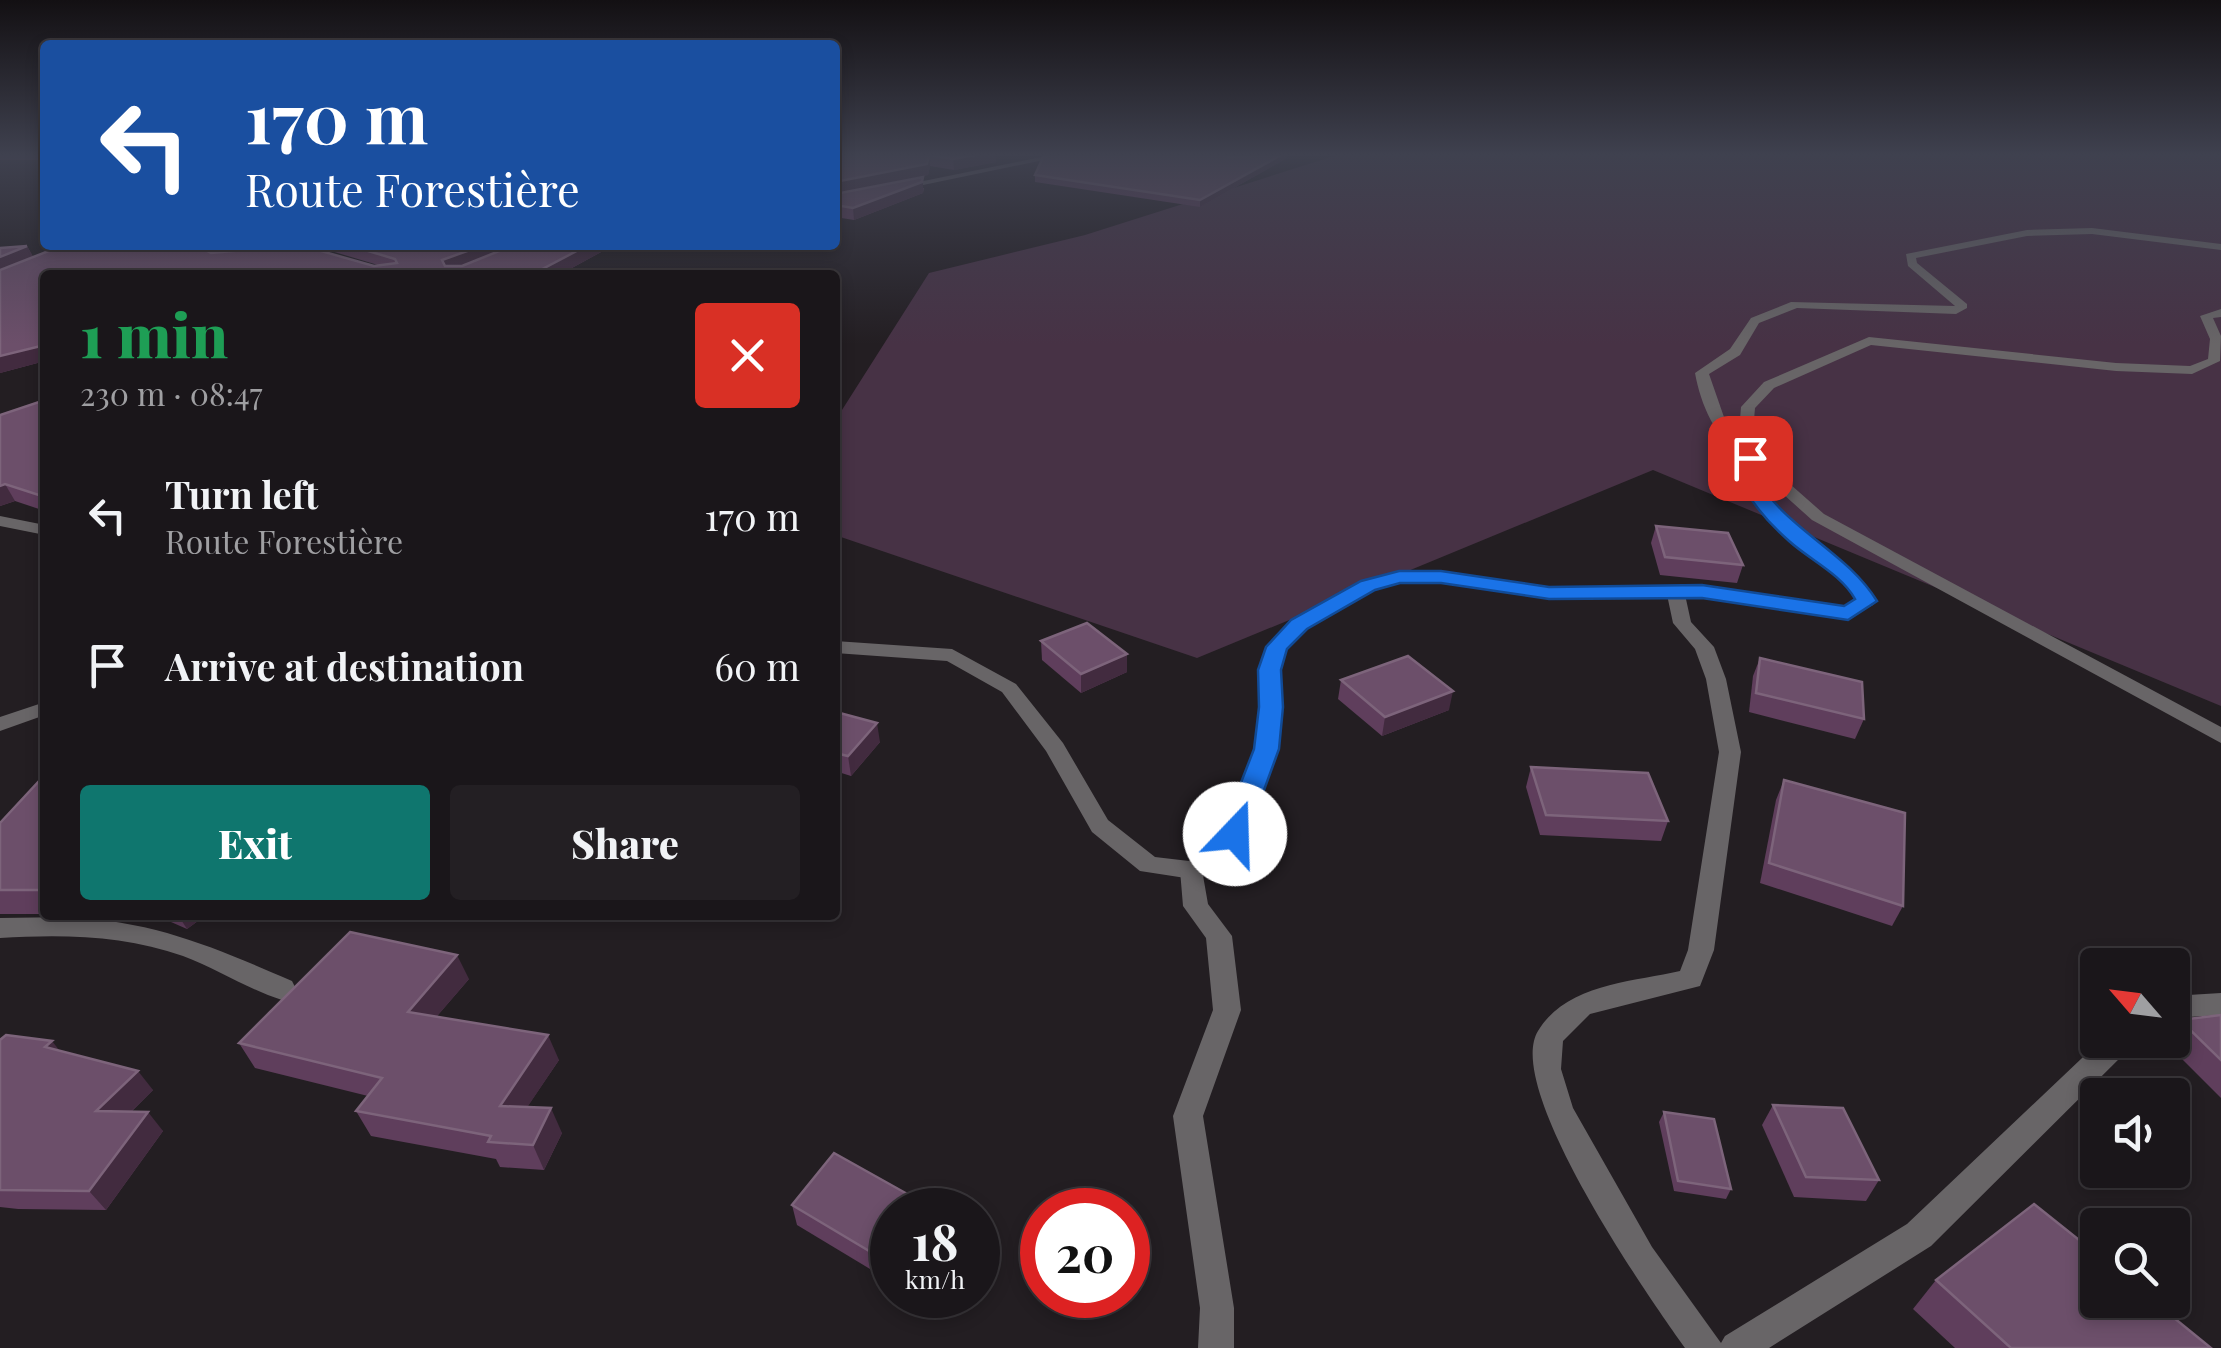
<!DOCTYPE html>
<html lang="en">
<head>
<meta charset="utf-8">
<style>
  :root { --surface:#1a161a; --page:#231f23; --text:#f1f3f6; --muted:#9f9fa2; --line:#383539; --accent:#0f766e }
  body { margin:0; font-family:"Playfair Display",serif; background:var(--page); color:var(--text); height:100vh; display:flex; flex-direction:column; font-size:38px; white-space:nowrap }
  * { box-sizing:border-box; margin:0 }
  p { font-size:32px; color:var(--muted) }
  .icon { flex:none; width:55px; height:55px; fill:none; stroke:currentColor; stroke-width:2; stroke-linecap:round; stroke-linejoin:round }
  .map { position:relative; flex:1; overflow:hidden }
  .side { position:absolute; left:40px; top:270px; width:800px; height:650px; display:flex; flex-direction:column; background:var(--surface); border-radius:10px; box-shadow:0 5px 15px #0003,0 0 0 2px var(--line) }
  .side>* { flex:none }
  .banner { position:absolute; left:40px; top:40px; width:800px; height:210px; border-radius:10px; box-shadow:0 5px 15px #0003,0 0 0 2px var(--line); background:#1a4fa0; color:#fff; overflow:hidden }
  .needle { width:65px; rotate:298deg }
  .fabs { position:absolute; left:2080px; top:948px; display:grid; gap:20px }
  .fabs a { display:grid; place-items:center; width:110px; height:110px; border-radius:10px; background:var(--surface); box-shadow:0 5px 15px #0003,0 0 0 2px var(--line); font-size:50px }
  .speed { position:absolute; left:870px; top:1188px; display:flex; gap:20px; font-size:50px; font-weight:700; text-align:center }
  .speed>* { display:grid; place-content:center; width:130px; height:130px; border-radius:50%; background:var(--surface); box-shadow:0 5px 15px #0003,0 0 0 2px var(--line); line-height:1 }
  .speed small { font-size:25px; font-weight:400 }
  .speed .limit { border:15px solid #d22; background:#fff; color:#111 }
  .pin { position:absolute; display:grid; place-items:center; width:85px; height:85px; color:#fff; margin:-42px; border-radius:20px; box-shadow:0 5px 15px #0006 }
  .me { position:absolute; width:110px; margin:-55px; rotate:21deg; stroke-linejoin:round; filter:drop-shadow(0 0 8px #0008) }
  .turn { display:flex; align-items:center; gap:35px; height:210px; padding:0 40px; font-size:45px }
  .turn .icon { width:130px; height:130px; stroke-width:2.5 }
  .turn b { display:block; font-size:70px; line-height:85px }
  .round { display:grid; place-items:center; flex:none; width:105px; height:105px; border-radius:10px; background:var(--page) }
  .summary { display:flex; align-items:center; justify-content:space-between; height:170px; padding:0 40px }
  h1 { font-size:60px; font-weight:800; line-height:75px; color:#1e9e55 }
  .primary-button { display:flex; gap:20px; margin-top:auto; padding:20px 40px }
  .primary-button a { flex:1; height:115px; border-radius:10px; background:var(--accent); color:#fff; font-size:40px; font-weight:800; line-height:115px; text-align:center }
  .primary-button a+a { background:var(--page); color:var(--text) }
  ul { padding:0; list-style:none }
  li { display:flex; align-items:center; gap:30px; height:150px; padding:0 40px }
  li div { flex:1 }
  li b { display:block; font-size:38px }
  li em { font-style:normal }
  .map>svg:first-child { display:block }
  .green { fill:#473245 }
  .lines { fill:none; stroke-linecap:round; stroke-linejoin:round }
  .lane { fill:#686567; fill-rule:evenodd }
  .street { fill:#686567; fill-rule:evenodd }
  .wall { fill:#5f3e5c }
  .shaded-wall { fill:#422b3f }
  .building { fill:#6c4f6a; stroke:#7d647b; stroke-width:2.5 }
  .route { fill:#1a73e8; stroke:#114b97; stroke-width:2.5 }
</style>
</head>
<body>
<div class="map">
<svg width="2221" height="1348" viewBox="0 0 2221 1348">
  <rect width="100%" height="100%" fill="#231e22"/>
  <polygon class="green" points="1337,155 2221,155 2221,706 1653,470 1197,658 835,535 835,421 929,273 1085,235"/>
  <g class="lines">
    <path class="lane" d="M2092 228 2221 244V250L2092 234 2027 236 1916 258 1917 263 1967 304V308L1956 314 1797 308 1759 323 1740 355 1709 374 1725 420 1758 457 1751 471C1785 532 1840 549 1876 601L1873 605 1848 619 1701 597 1549 598 1441 582H1399L1374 589 1306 628 1286 649 1279 670 1281 707 1277 749 1255 815 1234 859 1192 879 1140 871 1092 832 1046 751 1002 692 947 661 835 653V641L952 649 1016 684 1063 743 1108 820 1155 857 1189 861 1217 847 1231 815 1255 749 1261 707 1259 670 1267 647 1292 620 1362 581 1399 572H1441L1549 588 1701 587 1845 607 1857 599C1839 575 1813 560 1790 541 1768 521 1749 497 1735 471L1742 458C1715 436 1701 406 1695 373L1730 349 1751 318 1791 302 1955 306 1908 266 1906 254 2027 230Z"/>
    <g class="street">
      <polygon points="1051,155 1068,155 899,190 894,187"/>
      <polygon points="2221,309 2221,317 2213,318 2221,336 2220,361 2192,374 2116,371 1871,345 1774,388 1755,408 1753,432 1757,455 1824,514 2221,727 2221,743 1812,520 1745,460 1739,432 1741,407 1764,382 1869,337 2116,363 2190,366 2208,359 2210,339 2200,316"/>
      <polygon points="0,516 45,525 45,535 0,526"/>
      <path d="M1675 585 1684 590 1691 622 1714 647 1726 679 1741 752 1714 950 1700 986 1590 1014 1563 1041 1561 1069 1573 1108 1652 1247 1721 1343 1725 1336 1907 1224 2101 1040H2134L2130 1048 1931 1246 1769 1348H1685C1649 1298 1503 1088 1538 1031 1566 984 1632 982 1680 971L1688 950 1719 752 1706 679 1695 649 1673 623 1666 590Z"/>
      <polygon points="45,702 45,715 0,731 0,717"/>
      <polygon points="1192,861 1201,864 1208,904 1232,936 1241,1010 1203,1116 1234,1308 1234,1348 1198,1348 1200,1308 1173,1116 1213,1010 1206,938 1183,906 1180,870 1183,864"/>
      <path d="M69 917C157 922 213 947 292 981L296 989 292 997 282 1000C248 989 217 969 183 956 125 935 61 934 0 938V918Z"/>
      <polygon points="2221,993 2221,1015 2172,1018 2172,996"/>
    </g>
  </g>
  <g class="wall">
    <rect x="0" y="155" width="45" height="5"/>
    <polygon points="835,155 996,155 996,162 954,170 930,166 928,175 835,193"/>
    <polygon points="1287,158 1200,207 1035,182 1035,175"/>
    <polygon points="924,188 923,193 854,220 835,217 835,194"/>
    <polygon points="64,245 278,245 278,247 374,266 378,265 311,245 614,245 559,275 45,275 45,361 0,373 27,246 33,257"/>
    <polygon points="45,400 45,511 15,501 0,506 0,415"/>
    <polygon points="1656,526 1743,565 1737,583 1660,575 1651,543"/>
    <polygon points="1041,641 1127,672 1081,693 1042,660"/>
    <polygon points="1760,658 1864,719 1855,739 1749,712 1753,676"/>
    <polygon points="1341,680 1449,710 1382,736 1338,699"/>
    <polygon points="835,713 880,742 851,776 835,771"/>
    <polygon points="1531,767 1668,821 1661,841 1540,835 1526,787"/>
    <polygon points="45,780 45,914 0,914 0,823"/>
    <polygon points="1784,780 1903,906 1892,926 1760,883 1776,800"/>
    <polygon points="155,915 206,915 187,929"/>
    <polygon points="469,979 437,1016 559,1060 527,1107 562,1133 544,1170 500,1167 496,1159 371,1136 356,1111 368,1096 255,1068 239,1043"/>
    <polygon points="2221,1015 2221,1098 2164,1041 2172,1040 2172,1029 2180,1020"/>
    <polygon points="0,1040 60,1051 153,1090 131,1112 163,1131 106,1210 18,1209 0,1207"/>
    <polygon points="1773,1105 1879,1180 1866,1201 1794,1197 1762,1125"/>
    <polygon points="1664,1112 1731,1189 1726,1199 1674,1191 1659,1122"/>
    <polygon points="792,1205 892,1210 892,1277 890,1281 797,1225"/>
    <polygon points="1936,1280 2211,1348 1955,1348 1913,1309"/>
  </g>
  <g class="shaded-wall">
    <polygon points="929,155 930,166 928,175 835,193 835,182"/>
    <polygon points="975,155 996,155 996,162 954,170 953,159"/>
    <polygon points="1281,155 1287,155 1287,158 1200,207 1200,200"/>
    <polygon points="923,177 923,193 854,220 853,208"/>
    <polygon points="205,245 278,245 278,247 207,260 202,248"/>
    <polygon points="484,245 520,245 446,273 442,260"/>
    <polygon points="588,245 614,245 559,275 531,275"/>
    <polygon points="27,246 34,258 0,273 0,257"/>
    <polygon points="45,345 45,361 0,373 0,356"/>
    <polygon points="5,484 15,501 0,506 0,486"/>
    <polygon points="1127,654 1127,672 1081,693 1081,674"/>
    <polygon points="1453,691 1449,710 1382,736 1385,717"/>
    <polygon points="877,723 880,742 851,776 848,756"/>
    <polygon points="178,915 206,915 187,929"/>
    <polygon points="457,955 469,979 420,1036 408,1012"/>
    <polygon points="548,1035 559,1060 512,1130 500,1106"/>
    <polygon points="52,1041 67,1060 45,1047"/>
    <polygon points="138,1071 153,1090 112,1130 96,1111"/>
    <polygon points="551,1108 562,1133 544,1170 533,1145"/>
    <polygon points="148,1112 163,1131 106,1210 89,1191"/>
    <polygon points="892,1251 892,1277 890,1281 886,1261"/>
  </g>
  <g class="building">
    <polygon points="835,155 975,155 953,159 929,155 927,164 835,182"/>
    <polygon points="1051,155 1231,155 1227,157 1281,155 1200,200 1035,175 1043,157"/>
    <polygon points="923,177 922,182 853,208 835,205 835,194"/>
    <polygon points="64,245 205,245 202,248 211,253 300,245 374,266 397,263 395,259 348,245 484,245 442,260 445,266 462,266 514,245 588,245 531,275 45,275 45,345 0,356 0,270"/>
    <polygon points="27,246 0,257 0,248"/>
    <polygon points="45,400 45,497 5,484 0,486 0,415"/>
    <polygon points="1656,526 1728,533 1743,565 1665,557"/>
    <polygon points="1087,623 1127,654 1081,674 1041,641"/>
    <polygon points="1408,656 1453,691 1385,717 1341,680"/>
    <polygon points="1760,658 1862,682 1864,719 1756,693"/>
    <polygon points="836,712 877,723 848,756 835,753"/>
    <polygon points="1531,767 1648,773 1668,821 1546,815"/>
    <polygon points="40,780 45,780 45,890 0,890 0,823"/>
    <polygon points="1784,780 1905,813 1903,906 1769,863"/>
    <polygon points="350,932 457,955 408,1012 548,1035 500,1106 551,1108 533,1145 488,1142 491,1136 356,1111 382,1078 239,1043"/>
    <polygon points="2221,1015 2221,1060 2180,1020"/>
    <polygon points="6,1035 52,1041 45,1047 138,1071 96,1111 148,1112 89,1191 0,1190 0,1040"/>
    <polygon points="1773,1105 1843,1108 1879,1180 1806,1177"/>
    <polygon points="1664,1112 1714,1119 1731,1189 1678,1181"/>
    <polygon points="834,1153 927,1205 923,1210 892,1210 892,1251 886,1261 792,1205"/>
    <polygon points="2034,1204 2098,1255 2098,1300 2152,1300 2211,1348 2011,1348 1936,1280"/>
  </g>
  <linearGradient id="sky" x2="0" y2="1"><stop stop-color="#131013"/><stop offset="0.45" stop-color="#3f414f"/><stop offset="1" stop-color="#3f414f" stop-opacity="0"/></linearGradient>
  <rect width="2221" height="344" fill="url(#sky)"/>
  <path class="route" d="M1750 452 1759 458 1752 470C1781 528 1845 549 1877 601L1848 620 1702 598 1549 599 1441 583H1400L1375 590 1307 629 1287 649 1281 670 1283 707 1279 749 1248 834 1244 841H1225L1221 834 1254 749 1259 707 1258 670 1266 647 1291 620 1361 581 1399 571H1441L1549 587 1702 585 1844 606 1855 599C1841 574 1810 560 1789 541 1766 521 1747 498 1735 470L1744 454Z"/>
</svg>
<div class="fabs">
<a><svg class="needle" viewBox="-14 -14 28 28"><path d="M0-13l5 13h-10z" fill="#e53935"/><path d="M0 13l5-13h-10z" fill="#9f9fa2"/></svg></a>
<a><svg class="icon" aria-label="sound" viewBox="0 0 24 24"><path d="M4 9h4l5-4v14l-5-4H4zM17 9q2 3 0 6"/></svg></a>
<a><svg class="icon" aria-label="search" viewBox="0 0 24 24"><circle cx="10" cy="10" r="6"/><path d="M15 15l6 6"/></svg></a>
</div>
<div class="speed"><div>18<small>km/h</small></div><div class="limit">20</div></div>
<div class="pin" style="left:1750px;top:458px;background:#d93025"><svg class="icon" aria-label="arrive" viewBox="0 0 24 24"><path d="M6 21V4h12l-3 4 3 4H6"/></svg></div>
<svg class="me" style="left:1235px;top:834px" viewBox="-20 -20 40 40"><circle r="19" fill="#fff"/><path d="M0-13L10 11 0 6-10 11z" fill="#1a73e8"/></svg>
<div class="banner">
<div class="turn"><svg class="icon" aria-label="left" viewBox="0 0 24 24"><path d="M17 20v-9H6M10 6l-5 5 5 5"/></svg><div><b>170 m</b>Route Forestière</div></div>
</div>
<section class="side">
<div class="summary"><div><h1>1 min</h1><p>230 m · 08:47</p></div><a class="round" style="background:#d93025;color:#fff"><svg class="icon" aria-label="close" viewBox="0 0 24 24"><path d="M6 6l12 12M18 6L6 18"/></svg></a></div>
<ul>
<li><svg class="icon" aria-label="left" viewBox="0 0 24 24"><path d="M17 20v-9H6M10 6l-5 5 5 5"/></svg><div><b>Turn left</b><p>Route Forestière</p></div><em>170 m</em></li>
<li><svg class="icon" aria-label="arrive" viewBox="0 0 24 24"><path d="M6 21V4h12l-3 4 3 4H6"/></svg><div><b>Arrive at destination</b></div><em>60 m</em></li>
</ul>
<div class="primary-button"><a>Exit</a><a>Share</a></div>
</section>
</div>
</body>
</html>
